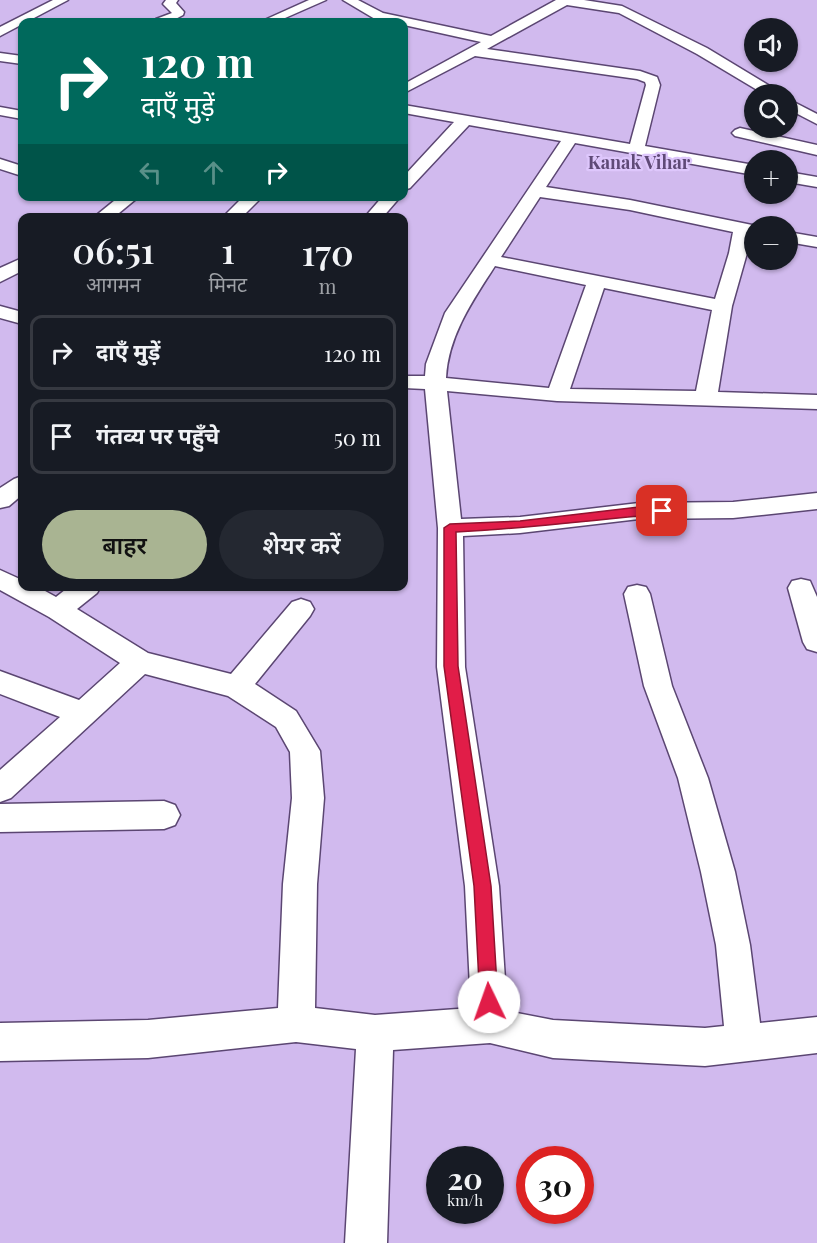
<!DOCTYPE html>
<html lang="hi">
<head>
<meta charset="utf-8">
<style>
  :root { --surface:#171b24; --page:#242831; --text:#f1f3f6; --muted:#9ea1a6; --line:#363941; --accent:#a9b492 }
  body { margin:0; font-family:"Playfair Display","Noto Sans Devanagari",serif; background:var(--page); color:var(--text); height:100vh; display:flex; flex-direction:column; font-size:22px; white-space:nowrap }
  * { box-sizing:border-box; margin:0 }
  p { font-size:20px; color:var(--muted) }
  .icon { flex:none; width:33px; height:33px; fill:none; stroke:currentColor; stroke-width:2; stroke-linecap:round; stroke-linejoin:round }
  .map { position:relative; flex:1; overflow:hidden }
  .sheet { position:absolute; left:18px; top:213px; width:390px; height:378px; display:flex; flex-direction:column; background:var(--surface); border-radius:12px; box-shadow:0 2px 4px #0004 }
  .sheet>* { flex:none }
  .banner { position:absolute; left:18px; top:18px; width:390px; height:183px; border-radius:12px; box-shadow:0 2px 4px #0004; background:#00695c; color:#fff; overflow:hidden }
  .buttons { position:absolute; left:744px; top:18px; display:grid; gap:12px }
  .buttons a { display:grid; place-items:center; width:54px; height:54px; border-radius:50%; background:var(--surface); box-shadow:0 2px 4px #0004; font-size:30px }
  .speed { position:absolute; left:426px; top:1146px; display:flex; gap:12px; font-size:30px; font-weight:700; text-align:center }
  .speed>* { display:grid; place-content:center; width:78px; height:78px; border-radius:50%; background:var(--surface); box-shadow:0 2px 4px #0004; line-height:1 }
  .speed small { font-size:15px; font-weight:400 }
  .speed .limit { border:9px solid #d22; background:#fff; color:#111 }
  .pin { position:absolute; display:grid; place-items:center; width:51px; height:51px; color:#fff; margin:-26px; border-radius:12px; box-shadow:0 3px 9px #0006 }
  .me { position:absolute; width:66px; margin:-33px; rotate:357deg; stroke-linejoin:round; filter:drop-shadow(0 0 4px #0008) }
  .turn { display:flex; align-items:center; gap:21px; height:126px; padding:0 24px; font-size:27px }
  .turn .icon { width:78px; height:78px; stroke-width:2.5 }
  .turn b { display:block; font-size:42px; line-height:51px }
  .lanes { display:flex; align-items:center; height:57px; padding:0 24px; background:#0003; justify-content:center; gap:30px; direction:ltr }
  .lanes .off { opacity:.35 }
  .eta { display:flex; justify-content:space-evenly; align-items:center; height:102px; text-align:center }
  .eta b { font-size:36px; font-weight:600; line-height:42px }
  .button { display:flex; gap:12px; margin-top:auto; padding:12px 24px }
  .button a { flex:1; height:69px; border-radius:36px; background:var(--accent); color:#111; font-size:24px; font-weight:600; line-height:69px; text-align:center }
  .button a+a { background:var(--page); color:var(--text) }
  ul { padding:0; list-style:none }
  li { display:flex; align-items:center; gap:18px; height:75px; margin:0 12px 9px; padding:0 12px; border:3px solid var(--line); border-radius:12px }
  li div { flex:1 }
  li b { display:block; font-size:22px }
  li em { font-style:normal }
  .map>svg:first-child { display:block }
  .lines { fill:none; stroke-linecap:round; stroke-linejoin:round }
  .street-casing { stroke:#5b4672; stroke-width:3 }
  .street { fill:#fff; fill-rule:evenodd }
  .route { fill:#e11d48; stroke:#92132f; stroke-width:1.5 }
  .labels { text-anchor:middle; dominant-baseline:central; stroke-width:4.5; stroke-linejoin:round; paint-order:stroke }
  .far-neighbourhood-label { font-size:18px; font-weight:bold; fill:#5f4a77; stroke:#dec7fc }
</style>
</head>
<body>
<div class="map">
<svg width="817" height="1243" viewBox="0 0 817 1243">
  <rect width="100%" height="100%" fill="#d1baee"/>
  <g class="lines">
    <g class="street-casing">
      <g id="street">
        <polygon points="53,0 68,0 0,36 0,27"/>
        <polygon points="166,0 178,0 176,3 184,12 183,15 170,22 154,22 156,19 172,13 163,4"/>
        <polygon points="309,0 326,0 276,22 260,22"/>
        <path d="M343 0H358L383 13 491 36 556 0H584L622 6 707 48 778 91 780 94H764L697 54 619 13 567 5 487 49 640 71 657 77 660 85 645 146 754 165V175L575 143 546 187 630 200 757 226H754V236L750 235 747 253 732 306 718 392 817 395V409L557 401 447 391 461 519 520 517 639 503 733 502 817 493V509L733 518 639 519 520 533 463 536 465 667 499 886 507 1011 553 1020 705 1028 724 1026 716 945 701 872 678 778 644 686 624 594 628 587 637 585 646 587 650 594 672 686 708 778 735 872 750 945 760 1023 817 1017V1053L705 1066 553 1058 490 1043 393 1050 387 1243H345L356 1049 296 1042 148 1058 0 1061V1023L148 1020 278 1008 283 884 292 798 290 752 276 727 228 696 145 674 11 798 0 802V770L60 717 0 694V671L79 700 120 663 49 617 0 590V570L22 580V586H36L56 597 70 586H101L97 593 77 609 148 653 231 674 292 602 301 599 310 602 314 609 310 616 255 684 296 711 320 751 324 798 317 884 315 1008 375 1015 471 1008 465 886 437 667 438 528 425 389 404 388V376H425L426 364 445 313 561 141 469 125 410 188 404 190V176L454 122 404 113V105L630 144 646 85 645 82 637 79 475 56 404 93V84L481 42 404 25V22L375 19ZM540 197 630 210 733 232 729 253 715 299 501 257ZM495 266 586 285 549 388 446 378C448 336 473 300 495 266ZM604 288 712 310 696 391 570 389Z"/>
        <polygon points="0,53 22,56 22,64 0,61"/>
        <polygon points="788,99 817,114 817,124 788,109"/>
        <polygon points="0,107 22,111 22,119 0,115"/>
        <polygon points="740,128 817,145 817,155 735,136 732,133 735,130"/>
        <polygon points="0,159 22,166 22,176 0,169"/>
        <polygon points="788,172 817,177 817,187 788,182"/>
        <polygon points="120,196 136,196 136,199 113,218 93,218"/>
        <polygon points="244,196 263,196 241,218 222,218"/>
        <polygon points="383,196 401,196 382,218 364,218"/>
        <polygon points="788,232 817,237 817,247 788,242"/>
        <polygon points="22,258 22,271 0,282 0,268"/>
        <polygon points="0,306 22,312 22,324 0,318"/>
        <polygon points="22,476 22,495 9,506 0,508 0,488 14,479"/>
        <polygon points="801,579 810,581 817,597 817,652 807,649 803,642 788,588 792,581"/>
        <polygon points="164,801 175,805 180,815 175,825 164,829 0,832 0,804"/>
      </g>
    </g>
    <use href="#street" class="street"/>
  </g>
  <path class="route" d="M639 507H662L669 511C661 519 640 515 628 517 571 523 514 529 456 532L458 666 491 886 498 1002 495 1008 489 1010 483 1008 480 1002 474 886 444 666V528L450 524 520 521Z"/>
  <g class="labels">
    <g class="far-neighbourhood-label">
      <text x="639" y="162">Kanak Vihar</text>
    </g>
  </g>
</svg>
<div class="buttons">
<a><svg class="icon" aria-label="sound" viewBox="0 0 24 24"><path d="M4 9h4l5-4v14l-5-4H4zM17 9q2 3 0 6"/></svg></a>
<a><svg class="icon" aria-label="search" viewBox="0 0 24 24"><circle cx="10" cy="10" r="6"/><path d="M15 15l6 6"/></svg></a>
<a>+</a>
<a>−</a>
</div>
<div class="speed"><div>20<small>km/h</small></div><div class="limit">30</div></div>
<div class="pin" style="left:662px;top:511px;background:#d93025"><svg class="icon" aria-label="arrive" viewBox="0 0 24 24"><path d="M6 21V4h12l-3 4 3 4H6"/></svg></div>
<svg class="me" style="left:489px;top:1002px" viewBox="-20 -20 40 40"><circle r="19" fill="#fff"/><path d="M0-13L10 11 0 6-10 11z" fill="#e11d48"/></svg>
<div class="banner">
<div class="turn"><svg class="icon" aria-label="right" viewBox="0 0 24 24"><path d="M7 20v-9h11M14 6l5 5-5 5"/></svg><div><b>120 m</b>दाएँ मुड़ें</div></div>
<div class="lanes"><svg class="icon off" aria-label="left" viewBox="0 0 24 24"><path d="M17 20v-9H6M10 6l-5 5 5 5"/></svg><svg class="icon off" aria-label="ahead" viewBox="0 0 24 24"><path d="M12 20V5M6 11l6-6 6 6"/></svg><svg class="icon" aria-label="right" viewBox="0 0 24 24"><path d="M7 20v-9h11M14 6l5 5-5 5"/></svg></div>
</div>
<section class="sheet">
<div class="eta">
<div><b>06:51</b><p>आगमन</p></div>
<div><b>1</b><p>मिनट</p></div>
<div><b>170</b><p>m</p></div>
</div>
<ul>
<li><svg class="icon" aria-label="right" viewBox="0 0 24 24"><path d="M7 20v-9h11M14 6l5 5-5 5"/></svg><div><b>दाएँ मुड़ें</b></div><em>120 m</em></li>
<li><svg class="icon" aria-label="arrive" viewBox="0 0 24 24"><path d="M6 21V4h12l-3 4 3 4H6"/></svg><div><b>गंतव्य पर पहुँचे</b></div><em>50 m</em></li>
</ul>
<div class="button"><a>बाहर</a><a>शेयर करें</a></div>
</section>
</div>
</body>
</html>
